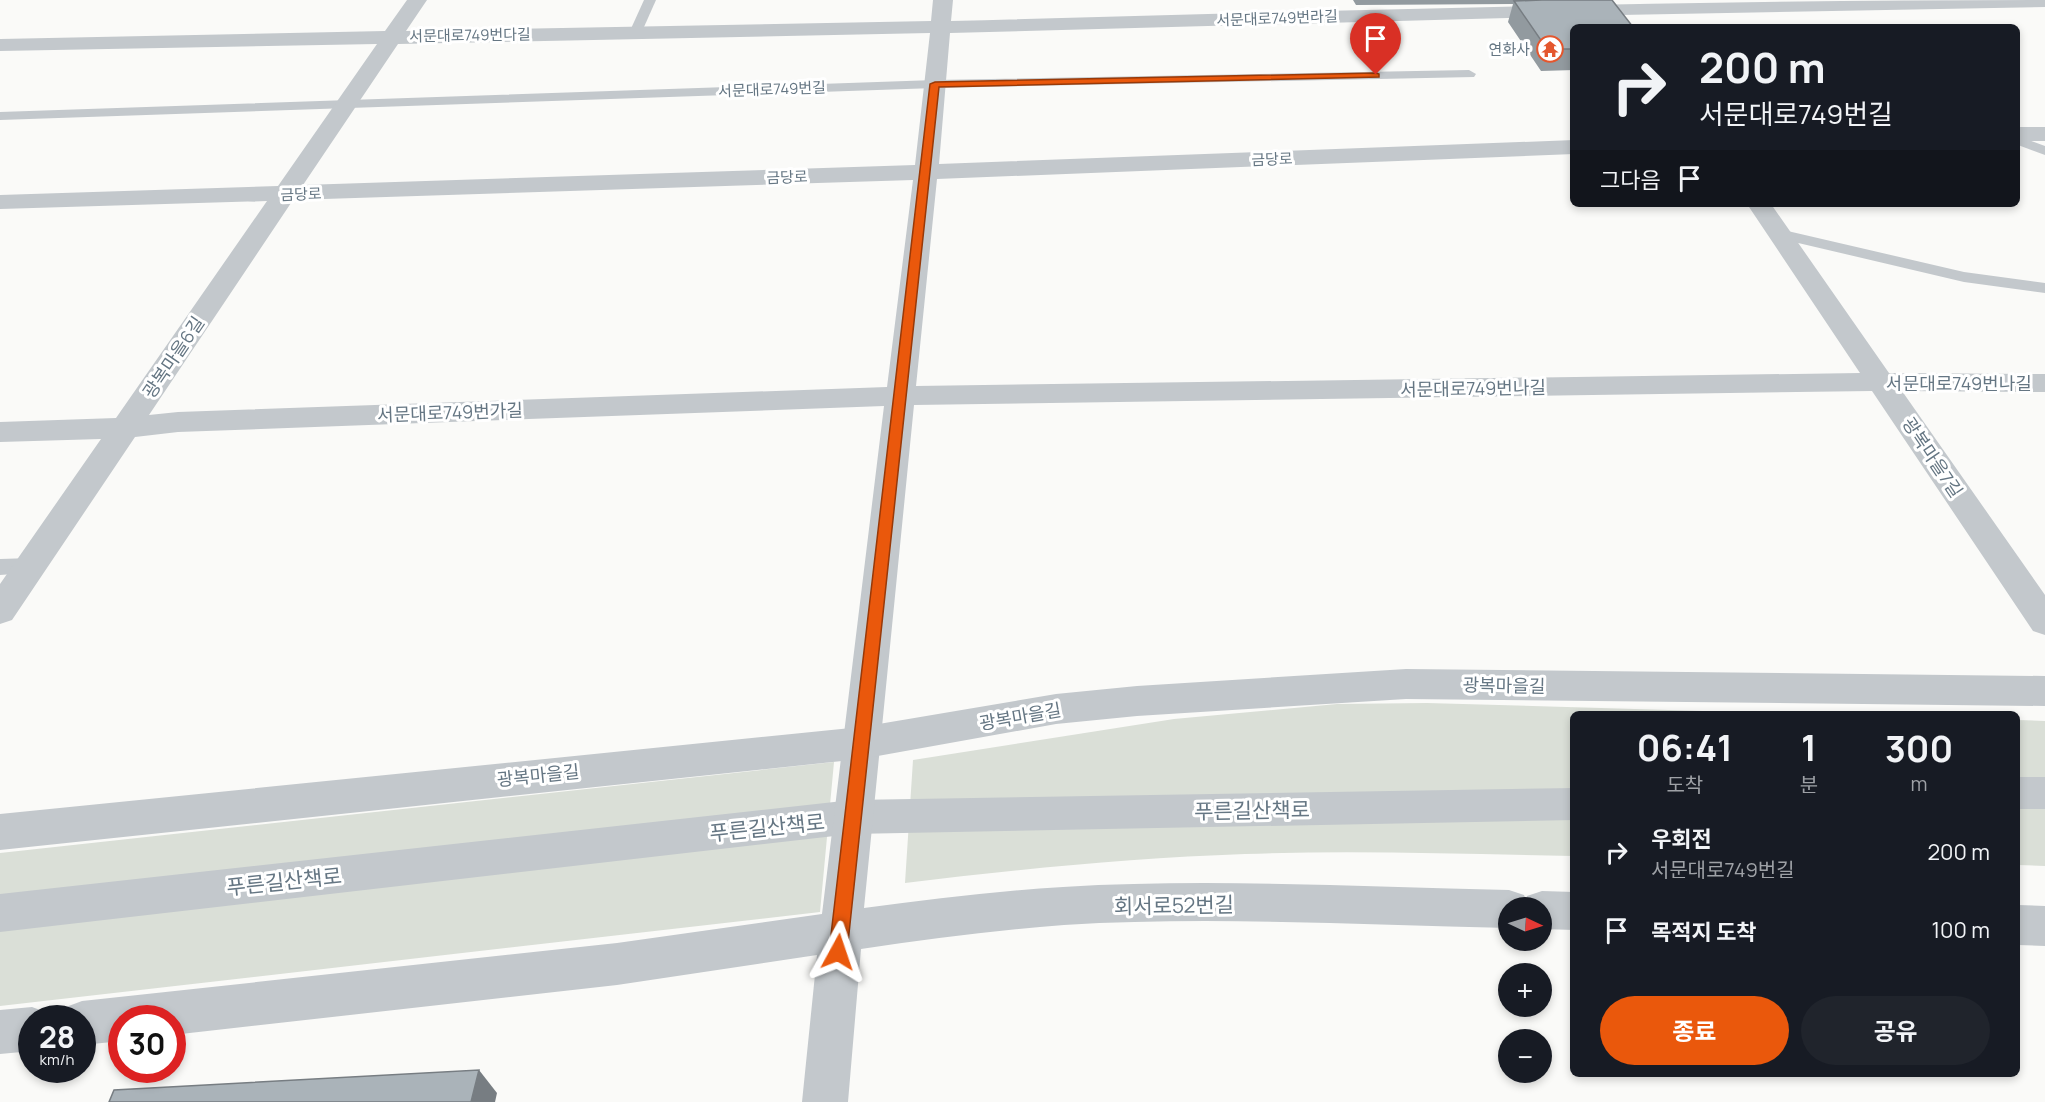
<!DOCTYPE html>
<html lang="ko">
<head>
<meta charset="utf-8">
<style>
  :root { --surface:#171b24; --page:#20242c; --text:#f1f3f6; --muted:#9ea1a6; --accent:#ea580c }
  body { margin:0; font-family:Manrope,"Noto Sans KR",sans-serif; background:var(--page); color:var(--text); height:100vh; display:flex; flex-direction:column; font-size:22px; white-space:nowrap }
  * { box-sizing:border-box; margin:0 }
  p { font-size:20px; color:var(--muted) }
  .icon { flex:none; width:33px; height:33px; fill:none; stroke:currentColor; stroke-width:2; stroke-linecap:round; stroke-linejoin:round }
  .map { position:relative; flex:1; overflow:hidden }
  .side { position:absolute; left:1570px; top:711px; width:450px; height:366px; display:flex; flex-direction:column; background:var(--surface); border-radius:9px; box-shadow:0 3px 9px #0003 }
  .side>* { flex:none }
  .top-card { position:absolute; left:1570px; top:24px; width:450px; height:183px; border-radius:9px; box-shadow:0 3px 9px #0003; background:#171b24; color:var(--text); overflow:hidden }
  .needle { width:39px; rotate:94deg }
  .buttons { position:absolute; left:1498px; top:897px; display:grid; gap:12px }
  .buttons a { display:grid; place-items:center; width:54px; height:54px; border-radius:50%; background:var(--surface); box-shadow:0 3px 9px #0003; font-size:30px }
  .speed { position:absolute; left:18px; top:1005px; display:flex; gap:12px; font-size:30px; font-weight:700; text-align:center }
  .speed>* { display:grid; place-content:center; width:78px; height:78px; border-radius:50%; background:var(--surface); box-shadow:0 3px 9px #0003; line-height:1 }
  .speed small { font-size:15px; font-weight:400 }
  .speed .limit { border:9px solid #d22; background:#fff; color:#111 }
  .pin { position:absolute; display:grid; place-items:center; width:51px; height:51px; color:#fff; margin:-62px -26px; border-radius:50% 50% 50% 0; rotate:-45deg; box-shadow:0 0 6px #0007 }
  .pin .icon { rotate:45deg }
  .me { position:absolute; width:66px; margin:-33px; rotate:5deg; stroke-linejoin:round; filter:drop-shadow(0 0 4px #0008) }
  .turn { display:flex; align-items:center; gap:21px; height:126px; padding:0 30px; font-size:27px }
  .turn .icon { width:78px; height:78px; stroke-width:2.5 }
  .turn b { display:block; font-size:42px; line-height:51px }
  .then { display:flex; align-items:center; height:57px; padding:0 30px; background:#0003; gap:12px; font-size:22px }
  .eta { display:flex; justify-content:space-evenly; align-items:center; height:102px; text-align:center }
  .eta b { font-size:36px; font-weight:700; line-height:42px }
  .primary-button { display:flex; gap:12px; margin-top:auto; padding:12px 30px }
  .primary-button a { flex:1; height:69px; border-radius:36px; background:var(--accent); color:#fff; font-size:24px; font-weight:700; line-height:69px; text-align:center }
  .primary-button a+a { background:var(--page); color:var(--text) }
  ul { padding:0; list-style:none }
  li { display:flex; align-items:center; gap:18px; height:78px; padding:0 30px }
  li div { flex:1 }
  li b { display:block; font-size:22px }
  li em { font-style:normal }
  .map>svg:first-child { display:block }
  .green { fill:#dadfd7 }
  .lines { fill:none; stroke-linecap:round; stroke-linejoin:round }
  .service { fill:#c3c8cc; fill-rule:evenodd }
  .pedestrian { fill:#c3c8cc; fill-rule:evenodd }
  .minor { fill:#c3c8cc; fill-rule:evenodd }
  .tertiary { fill:#c3c8cc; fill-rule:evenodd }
  .wall { fill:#929a9f }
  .shaded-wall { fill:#777d82 }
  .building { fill:#aab3b9; stroke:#777d82; stroke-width:1.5 }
  .route { fill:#ea580c; stroke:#983908; stroke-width:1.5 }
  .labels { text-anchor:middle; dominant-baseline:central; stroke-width:6; stroke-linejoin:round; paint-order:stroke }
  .far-street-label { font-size:15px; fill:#657683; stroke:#fff }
  .far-poi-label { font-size:15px; fill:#657683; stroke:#fff; text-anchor:end }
  .street-label { font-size:18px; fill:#657683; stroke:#fff }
  .near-street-label { font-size:21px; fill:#657683; stroke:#fff }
</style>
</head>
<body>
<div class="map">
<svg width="2045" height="1102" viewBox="0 0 2045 1102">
  <rect width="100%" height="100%" fill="#fafaf8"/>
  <g class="green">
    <path d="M1427 703 1809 714H1574L1573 856C1464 854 1355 850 1245 854 1132 858 1018 869 905 883L913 760 1174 719 1337 704Z"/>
    <polygon points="2018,720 2045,721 2045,866 2018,865"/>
    <polygon points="834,762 820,912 0,1006 0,853"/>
  </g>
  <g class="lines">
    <g class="service">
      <polygon points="644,0 656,0 640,36 630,36 629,33"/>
      <polygon points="1469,70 1476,74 1474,77 935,88 0,120 0,112 935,80"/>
      <polygon points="2018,136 2045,146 2045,155 2018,145"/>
      <polygon points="1779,229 1964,272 2045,283 2045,293 1964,282 1773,237 1771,234 1773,231"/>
      <polygon points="31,558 39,560 42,566 39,572 0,575 0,559"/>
    </g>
    <g class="pedestrian">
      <rect x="2018" y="777" width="27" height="32"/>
      <polygon points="1574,788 1574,820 852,834 0,932 0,894 852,800"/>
    </g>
    <g class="minor">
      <path d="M407 0H427L406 31 931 21 933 0H953L951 21C1316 11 1680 0 2045 0V7L1620 15 950 33 939 164 1574 140V154L937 179 916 386 1860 373 1747 204H1771L1889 373 2045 374V392L1902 391 2045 595V635L2033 631 1872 391 914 405 864 908C930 899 996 891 1063 887 1211 878 1361 887 1509 890L1524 895 1526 900 1527 896 1542 891 1574 892V930L1542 929V908H1509V928C1361 925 1212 916 1064 925 996 930 928 939 861 949L848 1102H802L817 955 617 985 172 1035V1018H122V1041L82 1045V1018H62L66 1007 82 1001 617 943 822 914 884 406 178 432 135 437 12 620 0 624V584L101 439 0 442V422L116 418 267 201 0 209V195L278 186 377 44 0 51V39L385 31ZM930 33 915 165 303 185 398 44ZM913 180 887 387 178 412 149 415 293 200Z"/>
      <rect x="2018" y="127" width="27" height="14"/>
      <polygon points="2018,905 2045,906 2045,946 2018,945"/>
      <polygon points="32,1007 48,1013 50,1018 32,1018 32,1051 0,1054 0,1010"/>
    </g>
    <polygon class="tertiary" points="1406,669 2045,676 2045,706 1406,699 1137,716 1056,724 861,759 0,850 0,814 861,727 1056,694 1137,686"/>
  </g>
  <polygon class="wall" points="1353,0 1612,0 1574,27 1574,70 1541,71 1508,22 1513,4 1356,5"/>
  <polygon class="shaded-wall" points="479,1070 497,1093 495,1102 471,1102"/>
  <g class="building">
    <polygon points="1542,0 1612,0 1633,27 1574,27 1574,49 1547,49 1514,1"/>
    <polygon points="479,1070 471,1102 109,1102 114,1090"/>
  </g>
  <polygon class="route" points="1376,73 1379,74 1379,77 939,87 847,952 844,958 838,961 832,958 829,952 930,84 935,82"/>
  <defs>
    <g id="temple-ring" transform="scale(1.35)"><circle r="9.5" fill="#fff" stroke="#e4572e" stroke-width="1.5"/><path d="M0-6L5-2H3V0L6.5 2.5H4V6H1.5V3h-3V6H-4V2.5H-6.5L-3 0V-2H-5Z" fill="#e4572e"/></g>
  </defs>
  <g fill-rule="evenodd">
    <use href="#temple-ring" x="1550" y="49"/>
  </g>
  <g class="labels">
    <g class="far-street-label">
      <text transform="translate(1277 18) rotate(-2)">서문대로749번라길</text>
      <text transform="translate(470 35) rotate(-1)">서문대로749번다길</text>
      <text transform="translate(772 89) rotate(-2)">서문대로749번길</text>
      <text transform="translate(1272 159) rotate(-2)">금당로</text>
      <text transform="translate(787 177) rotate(-2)">금당로</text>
      <text transform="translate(301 194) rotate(-2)">금당로</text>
    </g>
    <g class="far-poi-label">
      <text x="1530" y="49">연화사</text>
    </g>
    <g class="street-label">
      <text transform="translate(173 357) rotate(-56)">광복마을6길</text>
      <text x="1959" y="383">서문대로749번나길</text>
      <text transform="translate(1473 388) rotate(-1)">서문대로749번나길</text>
      <text transform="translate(450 412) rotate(-2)">서문대로749번가길</text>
      <text transform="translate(1933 457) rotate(56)">광복마을7길</text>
      <text transform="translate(1504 685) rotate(1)">광복마을길</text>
      <text transform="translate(1020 716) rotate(-10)">광복마을길</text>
      <text transform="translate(538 775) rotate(-6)">광복마을길</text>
    </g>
    <g class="near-street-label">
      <text transform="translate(1252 810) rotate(-1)">푸른길산책로</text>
      <text transform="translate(767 827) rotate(-6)">푸른길산책로</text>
      <text transform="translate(284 881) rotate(-6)">푸른길산책로</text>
      <text transform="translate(1174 905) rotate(-1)">회서로52번길</text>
    </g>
  </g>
</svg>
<div class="buttons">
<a><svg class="needle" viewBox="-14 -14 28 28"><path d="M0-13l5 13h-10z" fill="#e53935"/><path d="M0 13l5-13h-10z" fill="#9ea1a6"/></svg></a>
<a>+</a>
<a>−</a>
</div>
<div class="speed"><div>28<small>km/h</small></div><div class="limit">30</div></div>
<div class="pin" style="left:1376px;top:75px;background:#d93025"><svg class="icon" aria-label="arrive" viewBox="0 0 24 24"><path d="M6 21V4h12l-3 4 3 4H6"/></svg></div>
<svg class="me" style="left:838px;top:952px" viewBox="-20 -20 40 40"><path d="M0-17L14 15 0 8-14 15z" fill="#ea580c" stroke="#fff" stroke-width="4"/></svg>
<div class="top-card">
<div class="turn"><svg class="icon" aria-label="right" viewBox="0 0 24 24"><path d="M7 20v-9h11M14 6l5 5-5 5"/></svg><div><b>200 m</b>서문대로749번길</div></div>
<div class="then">그다음<svg class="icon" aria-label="arrive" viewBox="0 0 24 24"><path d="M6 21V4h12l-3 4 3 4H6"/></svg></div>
</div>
<section class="side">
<div class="eta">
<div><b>06:41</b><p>도착</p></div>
<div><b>1</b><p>분</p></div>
<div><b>300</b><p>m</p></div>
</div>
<ul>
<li><svg class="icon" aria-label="right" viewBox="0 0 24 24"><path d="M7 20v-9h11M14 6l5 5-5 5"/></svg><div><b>우회전</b><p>서문대로749번길</p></div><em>200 m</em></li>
<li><svg class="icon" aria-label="arrive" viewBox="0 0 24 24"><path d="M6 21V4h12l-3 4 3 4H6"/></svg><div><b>목적지 도착</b></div><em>100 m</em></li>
</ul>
<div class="primary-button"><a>종료</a><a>공유</a></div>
</section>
</div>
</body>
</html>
